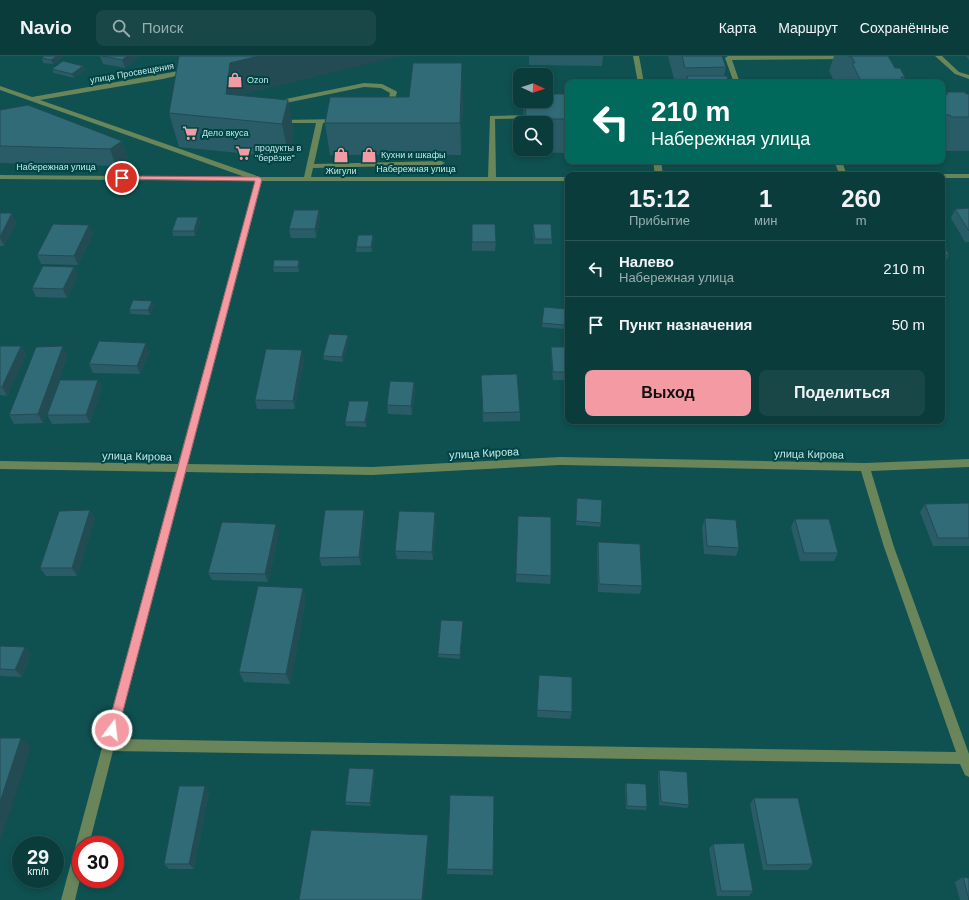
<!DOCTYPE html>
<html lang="ru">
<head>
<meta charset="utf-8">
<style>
  :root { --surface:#0b3c3c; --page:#194747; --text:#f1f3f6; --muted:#9aadaf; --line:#2b5656; --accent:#f49aa2 }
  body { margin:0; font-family:Helvetica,sans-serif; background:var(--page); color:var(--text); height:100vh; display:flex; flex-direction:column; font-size:15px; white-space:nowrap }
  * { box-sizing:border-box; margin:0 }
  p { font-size:13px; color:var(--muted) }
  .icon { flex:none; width:22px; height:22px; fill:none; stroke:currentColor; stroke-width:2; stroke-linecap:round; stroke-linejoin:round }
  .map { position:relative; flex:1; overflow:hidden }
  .drawer { position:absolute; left:565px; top:116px; width:380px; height:252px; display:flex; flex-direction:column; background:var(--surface); border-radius:8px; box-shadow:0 2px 6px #0003,0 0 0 1px var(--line) }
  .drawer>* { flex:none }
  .guide { position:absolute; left:565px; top:24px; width:380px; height:84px; border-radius:8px; box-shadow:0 2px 6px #0003,0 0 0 1px var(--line); background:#00695c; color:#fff; overflow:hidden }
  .needle { width:26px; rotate:93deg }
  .tools { position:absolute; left:513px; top:12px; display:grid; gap:8px }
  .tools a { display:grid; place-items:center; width:40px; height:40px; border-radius:8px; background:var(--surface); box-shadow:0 2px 6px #0003,0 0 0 1px var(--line); font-size:20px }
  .speed { position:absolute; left:12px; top:780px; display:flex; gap:8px; font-size:20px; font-weight:700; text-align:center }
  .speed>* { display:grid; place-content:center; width:52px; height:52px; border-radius:50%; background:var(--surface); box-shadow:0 2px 6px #0003,0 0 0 1px var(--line); line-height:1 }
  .speed small { font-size:10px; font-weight:400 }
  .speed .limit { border:6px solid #d22; background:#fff; color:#111 }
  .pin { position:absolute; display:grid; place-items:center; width:34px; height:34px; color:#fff; margin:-17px; border:2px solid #fff; border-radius:50%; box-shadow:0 1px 4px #0007 }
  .me { position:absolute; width:44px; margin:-22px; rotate:15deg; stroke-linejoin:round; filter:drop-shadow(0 0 3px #0008) }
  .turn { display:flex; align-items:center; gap:14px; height:84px; padding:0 20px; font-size:18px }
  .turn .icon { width:52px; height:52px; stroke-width:2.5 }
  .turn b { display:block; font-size:28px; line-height:34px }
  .eta { display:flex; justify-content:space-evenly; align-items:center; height:68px; text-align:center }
  .eta b { font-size:24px; font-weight:700; line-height:28px }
  .primary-button { display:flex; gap:8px; margin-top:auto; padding:8px 20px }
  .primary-button a { flex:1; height:46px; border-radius:8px; background:var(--accent); color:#111; font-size:16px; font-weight:700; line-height:46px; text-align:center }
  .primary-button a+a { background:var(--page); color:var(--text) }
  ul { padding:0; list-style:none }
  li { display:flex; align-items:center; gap:12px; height:56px; padding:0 20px; border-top:1px solid var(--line) }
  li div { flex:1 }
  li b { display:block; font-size:15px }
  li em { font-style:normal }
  header { display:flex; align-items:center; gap:24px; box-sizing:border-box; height:56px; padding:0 20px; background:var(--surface); border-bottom:1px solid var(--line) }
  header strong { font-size:19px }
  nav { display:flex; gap:22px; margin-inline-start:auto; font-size:14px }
  .search { width:280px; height:36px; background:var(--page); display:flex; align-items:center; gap:10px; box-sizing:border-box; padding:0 14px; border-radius:8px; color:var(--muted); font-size:15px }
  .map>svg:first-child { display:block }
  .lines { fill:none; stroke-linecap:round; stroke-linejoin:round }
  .minor { fill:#698559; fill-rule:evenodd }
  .wall { fill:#2a5c67 }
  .shaded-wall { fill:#224b54 }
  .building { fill:#316b78; stroke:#224b54 }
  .route { fill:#f49aa2; stroke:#9f6469 }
  .labels { text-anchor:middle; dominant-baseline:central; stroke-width:4; stroke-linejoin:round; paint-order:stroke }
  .far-street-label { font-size:9px; fill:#c3e8e6; stroke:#004545 }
  .far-poi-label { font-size:9px; fill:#c3e8e6; stroke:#004545; text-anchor:start }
  .street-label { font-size:11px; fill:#c3e8e6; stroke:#004545 }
</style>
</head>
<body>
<header>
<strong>Navio</strong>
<div class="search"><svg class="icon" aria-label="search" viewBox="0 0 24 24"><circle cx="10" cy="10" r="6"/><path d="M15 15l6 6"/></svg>Поиск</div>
<nav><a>Карта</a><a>Маршрут</a><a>Сохранённые</a></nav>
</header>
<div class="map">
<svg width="969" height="844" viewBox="0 0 969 844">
  <rect width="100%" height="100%" fill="#0f5050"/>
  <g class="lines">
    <g class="minor">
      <polygon points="633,0 639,0 644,27 638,27"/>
      <polygon points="845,0 848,2 847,3 732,4 740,27 734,27 725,2 728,0"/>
      <polygon points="935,0 942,0 959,16 969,19 969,23 955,18"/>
      <path d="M190 13 192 14V16L163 23 40 44 260 121H304L316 67H278V65L280 64 342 63V65L340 66 323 67 314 108 441 105 445 107 441 109 313 112 311 121H488L490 60 536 59 538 60V62L495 63 496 121H568V125H262L188 408 372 411 560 401 865 407 969 403V411L871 415 894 491 969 698V721L965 719 960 708 113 695 89 789H81V819L75 844H61L176 416 0 413V405L178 408 255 125 0 123V119L245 121 0 34V30L32 41ZM560 409 861 415 884 491 956 696 116 683 186 416 372 419Z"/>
      <polygon points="364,27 382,28 396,35 397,36 393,50 387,55 384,53 387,49 390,37 381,32 364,31 276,49 273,47 276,45"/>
      <polygon points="653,105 661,105 663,119 655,119"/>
      <polygon points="834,105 842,105 846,117 878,117 882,119 821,119 825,117 839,117"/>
      <polygon points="942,118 969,118 969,122 942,122 942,119 939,119"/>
    </g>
  </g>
  <g class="wall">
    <polygon points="64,0 53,8 43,7 42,2"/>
    <polygon points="100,0 139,0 125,12 103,8"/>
    <polygon points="529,0 603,0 602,10 529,9"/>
    <polygon points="668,0 722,0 726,11 724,20 729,27 675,27"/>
    <polygon points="834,0 889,0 889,1 895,12 905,21 903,26 904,27 835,27 829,15"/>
    <polygon points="966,0 969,0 969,4"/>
    <polygon points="83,10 85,14 74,22 54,17 52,13"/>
    <polygon points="946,36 969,38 969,95 942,95 942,39 945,38"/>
    <polygon points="568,38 568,97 524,96 524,93 546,93 546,67 523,67 524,45 546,45"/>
    <polygon points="238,39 288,44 294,78 289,102 179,91 169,57"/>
    <polygon points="463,39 461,99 330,99 325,67 409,41"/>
    <polygon points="0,54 122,85 128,102 116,110 0,107"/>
    <polygon points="969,152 969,186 965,186 951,162 955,153"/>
    <polygon points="319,154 320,163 316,182 291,182 289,173"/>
    <polygon points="0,157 17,166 4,190 0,190"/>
    <polygon points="198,161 200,166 195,180 173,180 172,175"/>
    <polygon points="472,168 496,186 495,195 472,195"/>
    <polygon points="533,168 552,183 552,188 534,188 533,173"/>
    <polygon points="89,169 93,178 78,209 41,208 37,199"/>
    <polygon points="373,179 374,184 372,196 356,196 356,191"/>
    <polygon points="942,185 949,199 944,208 942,208"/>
    <polygon points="299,204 300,209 299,216 274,216 273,211"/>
    <polygon points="74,211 78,220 67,242 36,241 32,232"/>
    <polygon points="152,245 154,250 150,259 131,258 129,254"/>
    <polygon points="566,253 564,273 542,271 542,267"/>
    <polygon points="348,279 349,283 343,306 324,304 323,300"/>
    <polygon points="0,290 21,290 26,299 7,340 0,339"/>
    <polygon points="551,291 568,291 568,324 553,324 551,300"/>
    <polygon points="149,296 140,318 93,317 89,308"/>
    <polygon points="68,299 43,367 14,368 9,359"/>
    <polygon points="304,303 295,353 257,353 255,344"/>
    <polygon points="481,319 520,356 520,365 483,366"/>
    <polygon points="98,324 102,332 90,367 52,368 47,359"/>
    <polygon points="414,326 415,335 412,359 388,358 387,349"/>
    <polygon points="369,345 369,350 366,371 346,370 345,366"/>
    <polygon points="661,365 683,365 683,366"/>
    <polygon points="577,442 601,467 600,471 576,469"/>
    <polygon points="969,447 969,490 933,490 920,456 925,448"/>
    <polygon points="90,454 95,463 77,520 46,520 40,512"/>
    <polygon points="364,454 365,462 361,509 322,510 319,502"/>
    <polygon points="518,460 551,520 550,528 516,526"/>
    <polygon points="705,462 739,492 736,500 704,498 702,471"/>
    <polygon points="795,463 838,497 834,505 800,505 791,471"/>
    <polygon points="436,464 433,504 397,503 395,495"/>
    <polygon points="279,476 268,526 212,524 208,517"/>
    <polygon points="598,486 642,530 640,538 598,536 597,494"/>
    <polygon points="303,532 306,543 290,628 244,626 239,616"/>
    <polygon points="463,565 460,603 438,601 438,598"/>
    <polygon points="0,590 25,591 31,598 22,621 0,620"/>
    <polygon points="539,619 572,656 570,663 537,661"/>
    <polygon points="659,714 689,749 687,752 659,749 658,717"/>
    <polygon points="375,716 371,750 346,749 345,746"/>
    <polygon points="626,727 647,751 646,754 626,753 625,730"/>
    <polygon points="205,730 209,736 194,813 169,813 164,808"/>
    <polygon points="494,740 493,819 447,818 447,813"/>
    <polygon points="754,742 813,808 808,814 763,814 750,748"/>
    <polygon points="713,788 753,835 749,840 717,840 709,793"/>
    <polygon points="963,821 969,844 960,844 955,826"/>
  </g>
  <g class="shaded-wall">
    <polygon points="57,0 64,0 53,8 51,4"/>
    <polygon points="127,0 139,0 125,12 122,4"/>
    <polygon points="259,0 401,0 237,40 226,38 230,7"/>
    <polygon points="462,7 463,39 461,99 460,67"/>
    <polygon points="83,10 85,14 74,22 72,18"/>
    <polygon points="288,44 294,78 289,102 282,68"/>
    <polygon points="122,85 128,102 116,110 110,93"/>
    <polygon points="319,154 320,163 316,182 315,173"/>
    <polygon points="12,157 17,166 4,190 0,182 0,181"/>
    <polygon points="198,161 200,166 195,180 194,175"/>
    <polygon points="89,169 93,178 78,209 74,200"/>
    <polygon points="373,179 374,184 372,196 371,191"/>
    <polygon points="299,204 300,209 299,216 298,211"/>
    <polygon points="74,211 78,220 67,242 63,233"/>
    <polygon points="152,245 154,250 150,259 148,254"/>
    <polygon points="348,279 349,283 343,306 342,301"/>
    <polygon points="146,287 149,296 140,318 137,310"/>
    <polygon points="21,290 26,299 7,340 2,331"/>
    <polygon points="63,290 68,299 43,367 38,358"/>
    <polygon points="302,294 304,303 295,353 293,345"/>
    <polygon points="98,324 102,332 90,367 86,359"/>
    <polygon points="414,326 415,335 412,359 411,350"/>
    <polygon points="369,345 369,350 366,371 365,366"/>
    <polygon points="90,454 95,463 77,520 72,512"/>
    <polygon points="364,454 365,462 361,509 359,501"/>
    <polygon points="435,456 436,464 433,504 432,496"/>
    <polygon points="276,468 279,476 268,526 265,518"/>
    <polygon points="303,532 306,543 290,628 286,618"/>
    <polygon points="463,565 463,569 460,603 460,599"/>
    <polygon points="25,591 31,598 22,621 15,614"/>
    <polygon points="21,682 31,691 1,784 0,783 0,746"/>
    <polygon points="374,713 375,716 371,750 370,747"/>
    <polygon points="205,730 209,736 194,813 189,808"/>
    <polygon points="428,779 429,787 424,844 422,844"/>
  </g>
  <g class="building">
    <polygon points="44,0 57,0 51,4 42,2"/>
    <polygon points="102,0 127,0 122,4"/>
    <polygon points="179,0 259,0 230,7 226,38 288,44 282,68 169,57"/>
    <polygon points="682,0 722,0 726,11 685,12"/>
    <polygon points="848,0 888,0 895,12 900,12 905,21 901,21 904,27 862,27 852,7 855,7 852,1 849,1"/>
    <polygon points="63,5 83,10 72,18 52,13"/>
    <polygon points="413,7 462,7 460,67 325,67 330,41 409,41"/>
    <polygon points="687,20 727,20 729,27 689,27"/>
    <polygon points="946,36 965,36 966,38 969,38 969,61 951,61 950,59 942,59 942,39 948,38"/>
    <polygon points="546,38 568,38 568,63 526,63 525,45 546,45"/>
    <polygon points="28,49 122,85 110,93 0,90 0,54"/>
    <polygon points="969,152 969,175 955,153"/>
    <polygon points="294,154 319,154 315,173 289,173"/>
    <polygon points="0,157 12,157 0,181"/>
    <polygon points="177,161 198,161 194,175 172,175"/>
    <polygon points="53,168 89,169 74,200 37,199"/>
    <polygon points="472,168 495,168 496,186 472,186"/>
    <polygon points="533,168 551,168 552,183 535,183"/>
    <polygon points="358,179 373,179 371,191 356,191"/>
    <polygon points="942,185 949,199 942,199"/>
    <polygon points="274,204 299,204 298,211 273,211"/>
    <polygon points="43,210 74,211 63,233 32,232"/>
    <polygon points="133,244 152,245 148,254 129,254"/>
    <polygon points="544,251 566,253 564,269 542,267"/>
    <polygon points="329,278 348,279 342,301 323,300"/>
    <polygon points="99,285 146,287 137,310 89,308"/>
    <polygon points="0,290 21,290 2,331 0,331"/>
    <polygon points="63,290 38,358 9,359 36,291"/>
    <polygon points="551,291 568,291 568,316 553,316"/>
    <polygon points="266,293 302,294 293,345 255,344"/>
    <polygon points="517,318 520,356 483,357 481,319"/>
    <polygon points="60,324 98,324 86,359 47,359"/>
    <polygon points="390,325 414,326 411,350 387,349"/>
    <polygon points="349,345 369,345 365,366 345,366"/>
    <polygon points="577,442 602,444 601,467 576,465"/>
    <polygon points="969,447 969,482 938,482 925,448"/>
    <polygon points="90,454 72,512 40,512 59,455"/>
    <polygon points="325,454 364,454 359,501 319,502"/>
    <polygon points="399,455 435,456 432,496 395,495"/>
    <polygon points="518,460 551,461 551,520 516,518"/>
    <polygon points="705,462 736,464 739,492 707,490"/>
    <polygon points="795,463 829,463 838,497 804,497"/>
    <polygon points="222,466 276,468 265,518 208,517"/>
    <polygon points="598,486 640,488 642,530 599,528"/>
    <polygon points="258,530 303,532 286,618 239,616"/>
    <polygon points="441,564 463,565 460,599 438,598"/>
    <polygon points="0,590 25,591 15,614 0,613"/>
    <polygon points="539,619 572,621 572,656 537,654"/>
    <polygon points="0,682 21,682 0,746"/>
    <polygon points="349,712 374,713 370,747 345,746"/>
    <polygon points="659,714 687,716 689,749 661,746"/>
    <polygon points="626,727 646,728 647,751 627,750"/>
    <polygon points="179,730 205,730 189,808 164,808"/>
    <polygon points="450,739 494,740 493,814 447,813"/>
    <polygon points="754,742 798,742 813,808 767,809"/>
    <polygon points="311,774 428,779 422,844 299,844"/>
    <polygon points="744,787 753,835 721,835 713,788"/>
    <polygon points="963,821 969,822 969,844"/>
  </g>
  <polygon class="route" points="122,120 259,121 262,123 118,674 116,677 112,679 108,677 107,674 255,125 119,123 118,122"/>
  <defs>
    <g id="shop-bare" transform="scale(1.2)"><path d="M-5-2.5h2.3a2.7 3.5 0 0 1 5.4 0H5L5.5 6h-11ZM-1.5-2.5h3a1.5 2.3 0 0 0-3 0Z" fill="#f49aa2" stroke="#004545" stroke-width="2.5" paint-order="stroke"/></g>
    <g id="supermarket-bare" transform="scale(1.2)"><path d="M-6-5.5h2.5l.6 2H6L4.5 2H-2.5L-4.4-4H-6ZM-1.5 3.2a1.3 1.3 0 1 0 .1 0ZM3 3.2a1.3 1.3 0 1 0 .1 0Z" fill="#f49aa2" stroke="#004545" stroke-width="2.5" paint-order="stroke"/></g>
  </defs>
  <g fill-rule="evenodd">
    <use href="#shop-bare" x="235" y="24"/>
    <use href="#supermarket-bare" x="190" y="77"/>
    <use href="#supermarket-bare" x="243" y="97"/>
    <use href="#shop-bare" x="341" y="99"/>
    <use href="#shop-bare" x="369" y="99"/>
  </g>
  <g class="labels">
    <g class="far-street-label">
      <text transform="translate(132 17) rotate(-10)">улица Просвещения</text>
      <text x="56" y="111">Набережная улица</text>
      <text x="416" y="113">Набережная улица</text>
    </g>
    <g class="far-poi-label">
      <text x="247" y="24">Ozon</text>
      <text x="202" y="77">Дело вкуса</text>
      <text x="255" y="92">продукты в<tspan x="255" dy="10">"берёзке"</tspan></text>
      <text x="381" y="99">Кухни и шкафы</text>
      <text x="341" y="115" text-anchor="middle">Жигули</text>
    </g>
    <g class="street-label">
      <text transform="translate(484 397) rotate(-3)">улица Кирова</text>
      <text transform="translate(809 398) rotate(1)">улица Кирова</text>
      <text transform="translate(137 400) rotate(1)">улица Кирова</text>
    </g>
  </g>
</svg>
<div class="tools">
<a><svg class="needle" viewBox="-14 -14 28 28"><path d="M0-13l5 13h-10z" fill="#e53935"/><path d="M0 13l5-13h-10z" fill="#9aadaf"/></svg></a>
<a><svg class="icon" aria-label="search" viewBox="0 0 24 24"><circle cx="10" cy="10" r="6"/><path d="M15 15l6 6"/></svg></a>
</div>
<div class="speed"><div>29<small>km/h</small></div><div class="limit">30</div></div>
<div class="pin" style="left:122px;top:122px;background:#d93025"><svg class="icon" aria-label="arrive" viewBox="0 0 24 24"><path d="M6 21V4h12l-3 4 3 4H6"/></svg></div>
<svg class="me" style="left:112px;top:674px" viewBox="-20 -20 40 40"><circle r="17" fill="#f49aa2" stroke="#fff" stroke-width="3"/><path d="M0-11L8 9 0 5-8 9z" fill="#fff"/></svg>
<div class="guide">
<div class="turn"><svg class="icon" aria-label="left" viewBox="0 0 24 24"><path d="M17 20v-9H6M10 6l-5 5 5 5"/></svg><div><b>210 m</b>Набережная улица</div></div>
</div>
<section class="drawer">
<div class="eta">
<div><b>15:12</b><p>Прибытие</p></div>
<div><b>1</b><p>мин</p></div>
<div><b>260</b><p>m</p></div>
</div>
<ul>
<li><svg class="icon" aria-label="left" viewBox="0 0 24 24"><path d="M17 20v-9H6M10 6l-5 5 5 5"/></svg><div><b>Налево</b><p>Набережная улица</p></div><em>210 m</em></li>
<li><svg class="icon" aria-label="arrive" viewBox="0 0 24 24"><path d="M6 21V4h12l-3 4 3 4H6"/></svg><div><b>Пункт назначения</b></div><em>50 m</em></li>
</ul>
<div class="primary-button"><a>Выход</a><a>Поделиться</a></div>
</section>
</div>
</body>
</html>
